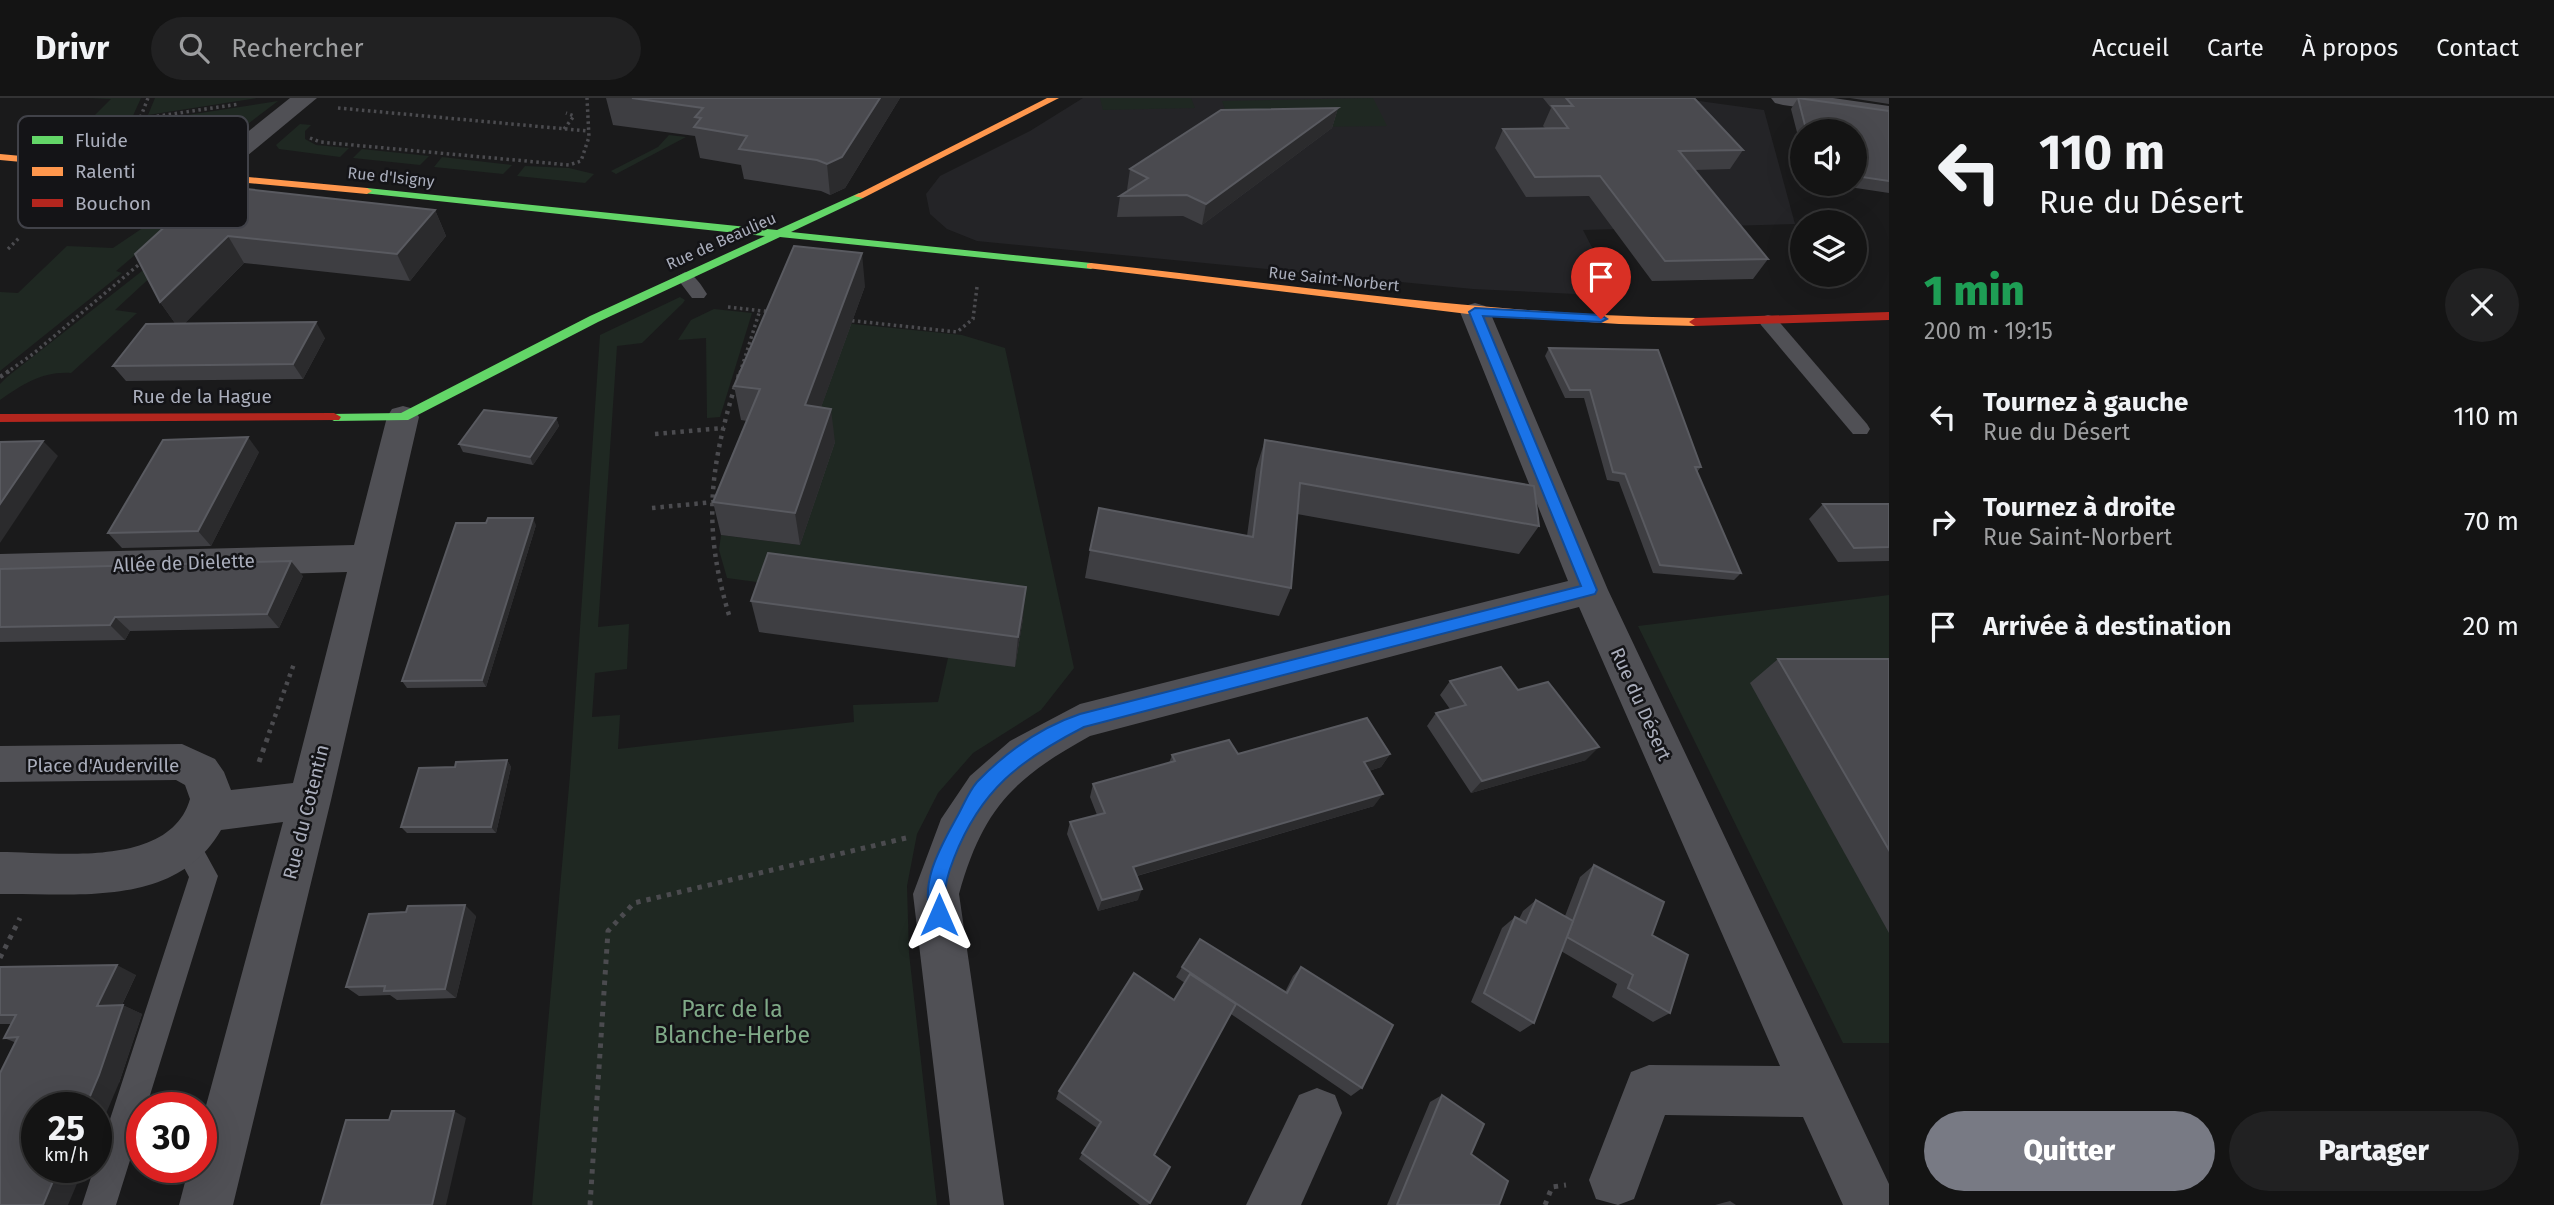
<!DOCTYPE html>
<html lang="fr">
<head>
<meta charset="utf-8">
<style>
  :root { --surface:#141414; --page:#212122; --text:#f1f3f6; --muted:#9d9ea0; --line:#333334; --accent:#787a84 }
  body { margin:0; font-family:"Fira Sans",sans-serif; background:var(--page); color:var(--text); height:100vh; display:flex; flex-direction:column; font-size:26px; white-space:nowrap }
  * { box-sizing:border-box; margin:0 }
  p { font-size:23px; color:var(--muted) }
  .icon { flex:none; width:38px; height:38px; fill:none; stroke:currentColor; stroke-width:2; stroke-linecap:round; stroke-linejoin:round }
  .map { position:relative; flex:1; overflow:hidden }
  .details { display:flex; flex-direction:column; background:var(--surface); width:665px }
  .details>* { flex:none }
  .hud { background:#141414; color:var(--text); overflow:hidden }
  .buttons { position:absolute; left:1790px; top:21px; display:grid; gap:14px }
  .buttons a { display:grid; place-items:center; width:77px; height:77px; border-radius:50%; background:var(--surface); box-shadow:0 7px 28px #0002,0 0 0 2px var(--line); font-size:35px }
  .speed { position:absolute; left:21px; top:994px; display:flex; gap:14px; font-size:35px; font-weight:700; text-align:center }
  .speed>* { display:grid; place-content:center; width:91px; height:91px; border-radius:50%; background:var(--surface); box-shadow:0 7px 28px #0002,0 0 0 2px var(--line); line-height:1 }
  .speed small { font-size:18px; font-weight:400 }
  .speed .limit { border:10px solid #d22; background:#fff; color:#111 }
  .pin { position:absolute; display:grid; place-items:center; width:60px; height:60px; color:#fff; margin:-72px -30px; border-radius:50% 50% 50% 0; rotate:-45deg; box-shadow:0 0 7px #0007 }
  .pin .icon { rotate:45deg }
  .me { position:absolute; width:77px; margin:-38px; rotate:0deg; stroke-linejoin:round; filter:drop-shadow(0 0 5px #0008) }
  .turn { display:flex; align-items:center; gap:24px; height:147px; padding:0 35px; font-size:32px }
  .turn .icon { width:91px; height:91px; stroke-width:2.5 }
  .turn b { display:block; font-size:49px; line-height:60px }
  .round { display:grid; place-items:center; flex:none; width:74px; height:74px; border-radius:37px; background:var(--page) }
  .head { display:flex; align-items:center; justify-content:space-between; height:119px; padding:0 35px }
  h1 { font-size:42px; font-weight:800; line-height:52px; color:#1e9e55 }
  .primary-button { display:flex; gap:14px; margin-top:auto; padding:14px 35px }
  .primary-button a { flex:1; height:80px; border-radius:42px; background:var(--accent); color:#fff; font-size:28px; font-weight:800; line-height:80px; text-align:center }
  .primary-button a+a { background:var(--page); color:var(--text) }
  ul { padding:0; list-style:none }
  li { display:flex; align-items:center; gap:21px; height:105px; padding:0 35px }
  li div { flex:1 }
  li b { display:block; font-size:26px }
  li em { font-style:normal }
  header { display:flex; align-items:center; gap:42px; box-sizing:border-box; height:98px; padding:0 35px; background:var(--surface); border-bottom:2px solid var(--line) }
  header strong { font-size:33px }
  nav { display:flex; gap:38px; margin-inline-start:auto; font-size:24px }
  .search { width:490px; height:63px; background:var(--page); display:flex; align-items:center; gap:18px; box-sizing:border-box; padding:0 24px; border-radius:38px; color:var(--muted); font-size:26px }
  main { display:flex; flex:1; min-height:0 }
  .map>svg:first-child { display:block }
  .built { fill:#242427 }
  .green { fill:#1f2822 }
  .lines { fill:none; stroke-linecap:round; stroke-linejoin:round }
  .path-far2 { stroke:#4b4b4f; stroke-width:3.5; stroke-dasharray:2.5 3.5; stroke-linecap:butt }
  .path-far1 { stroke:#4b4b4f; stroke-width:4.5; stroke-dasharray:3.5 5; stroke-linecap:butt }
  .path { stroke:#4b4b4f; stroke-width:5; stroke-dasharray:4.5 6; stroke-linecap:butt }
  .lane { fill:#505055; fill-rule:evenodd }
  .street { fill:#505055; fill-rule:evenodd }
  .fast { fill:#63d668; fill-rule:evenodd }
  .slow { fill:#ff974d; fill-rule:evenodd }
  .jam { fill:#b3261e; fill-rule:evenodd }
  .wall { fill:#3e3e42 }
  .shaded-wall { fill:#2b2b2d }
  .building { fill:#4a4a4f; stroke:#595a60; stroke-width:2 }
  .route { fill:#1a73e8; stroke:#114b97; stroke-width:2 }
  .labels { text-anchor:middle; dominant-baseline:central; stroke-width:5; stroke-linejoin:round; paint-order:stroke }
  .far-street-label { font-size:16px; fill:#aaaebc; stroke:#141417 }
  .street-label { font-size:19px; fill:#aaaebc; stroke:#141417 }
  .near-park-label { font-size:23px; fill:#7fa987; stroke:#141417 }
  .key { fill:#141417; stroke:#414249; stroke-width:2 }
  .key-label { font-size:19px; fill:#aaaebc }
</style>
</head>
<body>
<header>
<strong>Drivr</strong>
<div class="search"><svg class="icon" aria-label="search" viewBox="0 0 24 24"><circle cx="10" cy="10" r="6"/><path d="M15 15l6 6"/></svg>Rechercher</div>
<nav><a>Accueil</a><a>Carte</a><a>À propos</a><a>Contact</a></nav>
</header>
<main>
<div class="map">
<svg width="1889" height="1107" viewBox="0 0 1889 1107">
  <rect width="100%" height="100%" fill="#1a1a1b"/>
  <polygon class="built" points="1083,0 1678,0 1764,12 1795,126 1583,132 1617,198 1473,191 977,143 947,131 930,116 926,96 940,78 1030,33"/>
  <g class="green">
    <polygon points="88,0 141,0 126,33 78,28 84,22 90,22 111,1"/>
    <polygon points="155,0 257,0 148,17"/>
    <polygon points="1100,0 1191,0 1195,10 1103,12"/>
    <polygon points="1373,0 1387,28 1232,30 1222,3"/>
    <polygon points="278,3 227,42 144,33 148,23"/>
    <polygon points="300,26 311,27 305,33 305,41 316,47 349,50 340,59 279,51 276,47"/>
    <polygon points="669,37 686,39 616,76 611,73 658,49"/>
    <polygon points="362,51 429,58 420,67 353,60"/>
    <polygon points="442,59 512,67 503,76 434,69"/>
    <polygon points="525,68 569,70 594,76 585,85 517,78"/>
    <polygon points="186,110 188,112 116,173 122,175 0,273 0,194 18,195 67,148 113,150 171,111"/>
    <path d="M142 173 155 175 115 212 137 215 71 275C43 273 23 286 0 302V286L7 279Z"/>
    <polygon points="680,199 685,202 683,205 642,245 617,248 598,529 629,526 627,571 595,575 592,619 620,617 618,651 854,624 853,607 938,604 948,560 1022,520 727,480 719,452 721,437 800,447 834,345 784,219 962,237 1005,250 1074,570 1041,612 973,655 938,695 917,736 907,788 909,855 937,1107 532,1107 570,677 600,237"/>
    <polygon points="714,211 752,215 720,319 707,320 706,240 678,242 691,222"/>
    <polygon points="1889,497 1889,945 1843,945 1638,528"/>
  </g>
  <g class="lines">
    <g class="path-far2">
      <polyline points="338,10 588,33"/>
      <polyline points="139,21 239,6"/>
      <polyline points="564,31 574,18 566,15"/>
      <polyline points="134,36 148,0"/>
      <polyline points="310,40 320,44 569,67 581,63 589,39 587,0"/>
      <polyline points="8,151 20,139"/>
      <polyline points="728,209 772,214"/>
      <polyline points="846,222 957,234 973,221 977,189"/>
      <polyline points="6,275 33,256 143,163"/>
      <polyline points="740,275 760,212"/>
    </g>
    <g class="path-far1">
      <polyline points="0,279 9,273"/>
      <polyline points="738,280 740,273"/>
      <polyline points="655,336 724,330"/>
      <polyline points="652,410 714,404"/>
      <path d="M729 517C703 431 709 373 735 288"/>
      <polyline points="269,635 295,563"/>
    </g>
    <g class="path">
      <polyline points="259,664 270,633"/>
      <polyline points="0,860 20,820"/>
      <polyline points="590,1107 608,833 634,805 906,740"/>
      <polyline points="1545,1107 1552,1089 1566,1087"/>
    </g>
    <g class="lane">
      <path d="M685 174C695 176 701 187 707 196L704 200H692L676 179Z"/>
      <polygon points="1768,217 1775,219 1867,326 1870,331 1867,336 1853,336 1761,227 1759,223 1761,219"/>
      <polygon points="185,732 195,736 218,778 146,1010 142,1010 142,1024 116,1107 82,1107 189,779 171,745 175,736"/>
    </g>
    <g class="street">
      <polygon points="290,0 317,0 218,82 200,82 196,77 200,72"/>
      <polygon points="1771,0 1833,0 1889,8 1889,22 1783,7 1775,5"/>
      <path d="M1475 205 1485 208 1490 214 1608 492 1889 1086V1107H1843L1803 1019 1665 1017 1634 1101 1618 1107 1596 1101 1589 1082 1631 974 1649 967 1780 968 1579 509 1090 638C1014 680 983 710 959 796L1004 1107H950L913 796 941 721 970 678 1010 643 1080 606 1568 483 1460 214 1465 208Z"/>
      <path d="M403 308 414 311 419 319 331 702 233 1107H179L189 1069H201V1026L283 724 221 732C176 810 77 795 0 796V754C56 754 170 771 190 701L185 687 176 682 0 684V648L182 646 215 661 224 674 231 692 293 685 347 474 0 484V456L354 447 387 319 392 311Z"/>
      <polygon points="1317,990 1335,997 1342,1015 1301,1107 1246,1107 1299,997"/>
    </g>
    <polygon class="fast" points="367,90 777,132 859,95 863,96 863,100 791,134 1091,165 1097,168 1091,171 780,139 598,224 408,322 334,323 327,319 329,316 401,315 590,218 765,138 363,95 362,93"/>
    <g class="slow">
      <polygon points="1047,0 1059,0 863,100 854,98"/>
      <polygon points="0,56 367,90 372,93 367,96 0,62"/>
      <path d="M1091 165C1292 187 1492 217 1695 220L1701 224 1695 228 1619 226 1468 216 1087 170V166Z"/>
    </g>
    <g class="jam">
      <polygon points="1889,214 1889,222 1695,228 1689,224 1695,220"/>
      <polygon points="334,315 341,319 339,322 0,324 0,316"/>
    </g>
  </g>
  <g class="wall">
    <polygon points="606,0 900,0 845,90 830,97 821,93 744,81 741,67 700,60 695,38 613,27"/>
    <polygon points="1543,0 1694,0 1743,52 1730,71 1694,72 1768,161 1753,181 1652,183 1589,98 1526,99 1495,50 1503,31 1545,30 1543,28 1551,10"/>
    <polygon points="1798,0 1889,13 1889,95 1836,87 1836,86 1855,86 1855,33 1802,33 1802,42 1799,42 1791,11"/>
    <polygon points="1850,0 1889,0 1889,6"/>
    <polygon points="1338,10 1332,30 1202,127 1183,118 1117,119 1120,98 1129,92 1127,92 1130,71"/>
    <polygon points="205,92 435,112 446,138 410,183 244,165 185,225 325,240 303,281 126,283 113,268 175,225 160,204"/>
    <polygon points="865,188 821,309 835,344 800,447 721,437 713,404 747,323 741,322 734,288"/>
    <polygon points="1549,250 1701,369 1697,374 1741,475 1734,482 1653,475 1619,384 1607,382 1584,300 1565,300 1545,258"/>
    <polygon points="556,320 559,328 533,367 463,354 459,346"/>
    <polygon points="1265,342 1539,428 1519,456 1297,416 1291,490 1279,518 1085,480 1090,452 1247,438 1256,371"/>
    <polygon points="259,354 211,448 122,450 108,435"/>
    <polygon points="1823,406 1889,406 1889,463 1838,464 1809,421"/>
    <polygon points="536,427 486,589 407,590 402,583"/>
    <polygon points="0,471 303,478 279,530 130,533 125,542 0,544"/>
    <polygon points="751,503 1023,520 1015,569 759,534"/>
    <polygon points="1778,561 1889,561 1889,835 1750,585"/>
    <polygon points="1450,583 1518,592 1586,662 1471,695 1427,628 1436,615 1450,611 1440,597"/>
    <polygon points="1238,656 1390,656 1381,669 1369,673 1374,708 1137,778 1138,802 1098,813 1067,736 1070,724 1097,717 1090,699 1093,686 1169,665 1172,657"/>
    <polygon points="507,662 511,669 496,735 407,735 401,729 455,669"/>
    <polygon points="1594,767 1652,837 1670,915 1653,924 1612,899 1617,886 1561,853 1534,925 1520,934 1471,904 1502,830 1515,819 1519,821 1523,813 1536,802 1565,818 1580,779"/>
    <polygon points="476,818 456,900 397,902 390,897 359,898 346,889"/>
    <polygon points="0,869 136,877 122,907 142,916 119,985 4,940 11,926 0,926"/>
    <polygon points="1182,869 1285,894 1293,878 1301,869 1362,990 1351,998 1231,916 1154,1057 1150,1105 1148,1107 1140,1107 1079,1061 1097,1030 1056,1001 1059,993 1174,902 1185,885 1176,879"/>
    <polygon points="1442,997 1471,1056 1499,1107 1387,1107 1430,1004"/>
    <polygon points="1730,1103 1736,1107 1715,1107"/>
  </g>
  <g class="shaded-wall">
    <polygon points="880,0 900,0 845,90 830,97 827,66"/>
    <polygon points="1338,10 1332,30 1202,127 1206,106"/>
    <polygon points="435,112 446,138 410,183 397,156"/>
    <polygon points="228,138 244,165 179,231 160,204"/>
    <polygon points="862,155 865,188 810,340 805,307"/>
    <polygon points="316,224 325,240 303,281 293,266"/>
    <polygon points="831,311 835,344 800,447 795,415"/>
    <polygon points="556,320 559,328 533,367 530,359"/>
    <polygon points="248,339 259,354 211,448 198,433"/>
    <polygon points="43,343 58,358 0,445 0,406"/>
    <polygon points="533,420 536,427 486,589 482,582"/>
    <polygon points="291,463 303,478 279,530 267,516"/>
    <polygon points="1026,489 1023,520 1015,569 1018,539"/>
    <polygon points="115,519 130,533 125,542 110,527"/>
    <polygon points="1599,649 1586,662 1471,695 1482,683"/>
    <polygon points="1390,656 1381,669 1356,677 1364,664"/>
    <polygon points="507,662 511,669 496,735 491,729"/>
    <polygon points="1383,696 1374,708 1129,780 1133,769"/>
    <polygon points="1142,791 1138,802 1098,813 1102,802"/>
    <polygon points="465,807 476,818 456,900 445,891"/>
    <polygon points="117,867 136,877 117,917 97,908"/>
    <polygon points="123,907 142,916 119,985 96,1039 96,1010 85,1010"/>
    <polygon points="454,1013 466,1020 446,1107 432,1107"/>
    <polygon points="59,1069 84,1069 68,1107 43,1107"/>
  </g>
  <g class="building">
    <polygon points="632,0 880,0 842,59 827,66 817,62 739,51 747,38 694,29 701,20 695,19 703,10"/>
    <polygon points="1566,0 1694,0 1743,52 1679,53 1768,161 1665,163 1600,78 1535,79 1503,31 1568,30 1552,8 1573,8"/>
    <polygon points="1798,0 1889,13 1889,83 1855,78 1855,33 1823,33 1806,31"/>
    <polygon points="1338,10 1206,106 1187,97 1120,98 1148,80 1130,71 1221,12"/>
    <polygon points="219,88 435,112 397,156 228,138 160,204 135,156 205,92"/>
    <polygon points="794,148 862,155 805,307 831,311 795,415 713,404 760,291 734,288"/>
    <polygon points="316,224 293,266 113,268 146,226"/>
    <polygon points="1549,250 1658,252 1701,369 1695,369 1741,475 1660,467 1625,376 1613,374 1590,292 1570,292"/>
    <polygon points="484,312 556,320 530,359 459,346"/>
    <polygon points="248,339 198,433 108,435 163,342"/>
    <polygon points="1265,342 1534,388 1539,428 1300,385 1291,490 1090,452 1099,410 1253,439"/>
    <polygon points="43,343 0,406 0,344"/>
    <polygon points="1823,406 1889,406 1889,449 1854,450"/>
    <polygon points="488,420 533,420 482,582 402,583 456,425 486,425"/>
    <polygon points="768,455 1026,489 1018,539 751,503"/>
    <polygon points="291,463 267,516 115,519 110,527 0,529 0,471"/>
    <polygon points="1778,561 1889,561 1889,752"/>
    <polygon points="1501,569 1518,592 1548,584 1599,649 1482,683 1436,615 1466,607 1450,583"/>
    <polygon points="1367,620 1390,656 1364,664 1383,696 1133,769 1142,791 1102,802 1070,724 1105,715 1093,686 1175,663 1172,657 1229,642 1238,656"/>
    <polygon points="507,662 491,729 401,729 419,670 455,669 456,664"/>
    <polygon points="1594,767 1664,804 1652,837 1688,857 1670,915 1628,890 1633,877 1567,839"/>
    <polygon points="1536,802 1573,823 1534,925 1484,895 1515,819 1526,825"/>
    <polygon points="465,807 445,891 384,893 385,888 346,889 369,816 406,814 408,808"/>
    <polygon points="1200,841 1287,895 1301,869 1393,927 1362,990 1182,869"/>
    <polygon points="117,867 97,908 123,907 99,977 85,1010 37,1010 37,1069 59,1069 43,1107 0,1107 0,975 18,939 4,940 16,917 0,917 0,869"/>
    <polygon points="1134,875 1174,902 1190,876 1236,906 1154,1057 1170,1069 1150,1105 1082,1055 1101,1024 1059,993"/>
    <polygon points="1442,997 1484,1026 1471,1056 1508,1083 1499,1107 1397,1107"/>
    <polygon points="392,1013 454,1013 432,1107 321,1107 346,1022 389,1022"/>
  </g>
  <path class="route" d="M1475 210 1601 217 1607 221 1601 224 1483 218 1597 492 1595 496 1084 629C1020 662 981 691 954 760 950 770 945 786 945 797 945 807 950 814 946 823L939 826 933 823C917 787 941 748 958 717 964 706 969 693 977 684 1005 655 1041 629 1080 616L1581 488 1469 214Z"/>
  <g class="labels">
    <g class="far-street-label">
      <text transform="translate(391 79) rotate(6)">Rue d'Isigny</text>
      <text transform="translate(721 143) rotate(-24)">Rue de Beaulieu</text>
      <text transform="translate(1334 181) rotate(6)">Rue Saint-Norbert</text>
    </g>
    <g class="street-label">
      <text x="202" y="298">Rue de la Hague</text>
      <text transform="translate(184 465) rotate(-2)">Allée de Dielette</text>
      <text transform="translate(1641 606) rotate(66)">Rue du Désert</text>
      <text x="103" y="667">Place d'Auderville</text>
      <text transform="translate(306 714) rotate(-76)">Rue du Cotentin</text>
    </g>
    <g class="near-park-label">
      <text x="732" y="911">Parc de la<tspan x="732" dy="26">Blanche-Herbe</tspan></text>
    </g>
  </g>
  <rect x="18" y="18" width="230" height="112" rx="10" class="key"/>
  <rect x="32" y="38" width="31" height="8" fill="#63d668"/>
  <rect x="32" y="69" width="31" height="9" fill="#ff974d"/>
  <rect x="32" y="101" width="31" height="8" fill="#b3261e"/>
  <g class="key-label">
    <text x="75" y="49">Fluide</text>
    <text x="75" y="80">Ralenti</text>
    <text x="75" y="112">Bouchon</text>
  </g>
</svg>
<div class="buttons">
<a><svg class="icon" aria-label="sound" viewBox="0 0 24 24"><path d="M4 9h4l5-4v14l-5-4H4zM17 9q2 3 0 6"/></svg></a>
<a><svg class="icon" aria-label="layers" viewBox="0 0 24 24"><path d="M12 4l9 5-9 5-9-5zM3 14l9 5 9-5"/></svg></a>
</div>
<div class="speed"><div>25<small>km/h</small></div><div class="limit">30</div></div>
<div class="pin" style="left:1601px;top:221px;background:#d93025"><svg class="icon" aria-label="arrive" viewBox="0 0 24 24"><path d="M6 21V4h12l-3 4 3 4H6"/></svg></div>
<svg class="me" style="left:939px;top:817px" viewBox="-20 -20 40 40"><path d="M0-17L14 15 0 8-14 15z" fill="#1a73e8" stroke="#fff" stroke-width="4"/></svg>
</div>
<section class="details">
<div class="hud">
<div class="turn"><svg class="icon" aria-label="left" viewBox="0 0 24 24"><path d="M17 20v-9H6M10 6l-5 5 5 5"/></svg><div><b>110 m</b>Rue du Désert</div></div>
</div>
<div class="head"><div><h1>1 min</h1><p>200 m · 19:15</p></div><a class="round"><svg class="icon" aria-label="close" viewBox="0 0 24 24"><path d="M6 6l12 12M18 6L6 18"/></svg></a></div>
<ul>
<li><svg class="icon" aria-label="left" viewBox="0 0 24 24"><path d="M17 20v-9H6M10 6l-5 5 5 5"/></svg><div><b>Tournez à gauche</b><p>Rue du Désert</p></div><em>110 m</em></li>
<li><svg class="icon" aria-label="right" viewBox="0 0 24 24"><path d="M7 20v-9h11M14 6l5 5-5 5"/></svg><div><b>Tournez à droite</b><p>Rue Saint-Norbert</p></div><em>70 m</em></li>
<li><svg class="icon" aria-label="arrive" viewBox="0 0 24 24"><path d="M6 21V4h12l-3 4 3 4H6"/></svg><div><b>Arrivée à destination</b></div><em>20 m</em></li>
</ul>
<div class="primary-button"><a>Quitter</a><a>Partager</a></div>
</section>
</main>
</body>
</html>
